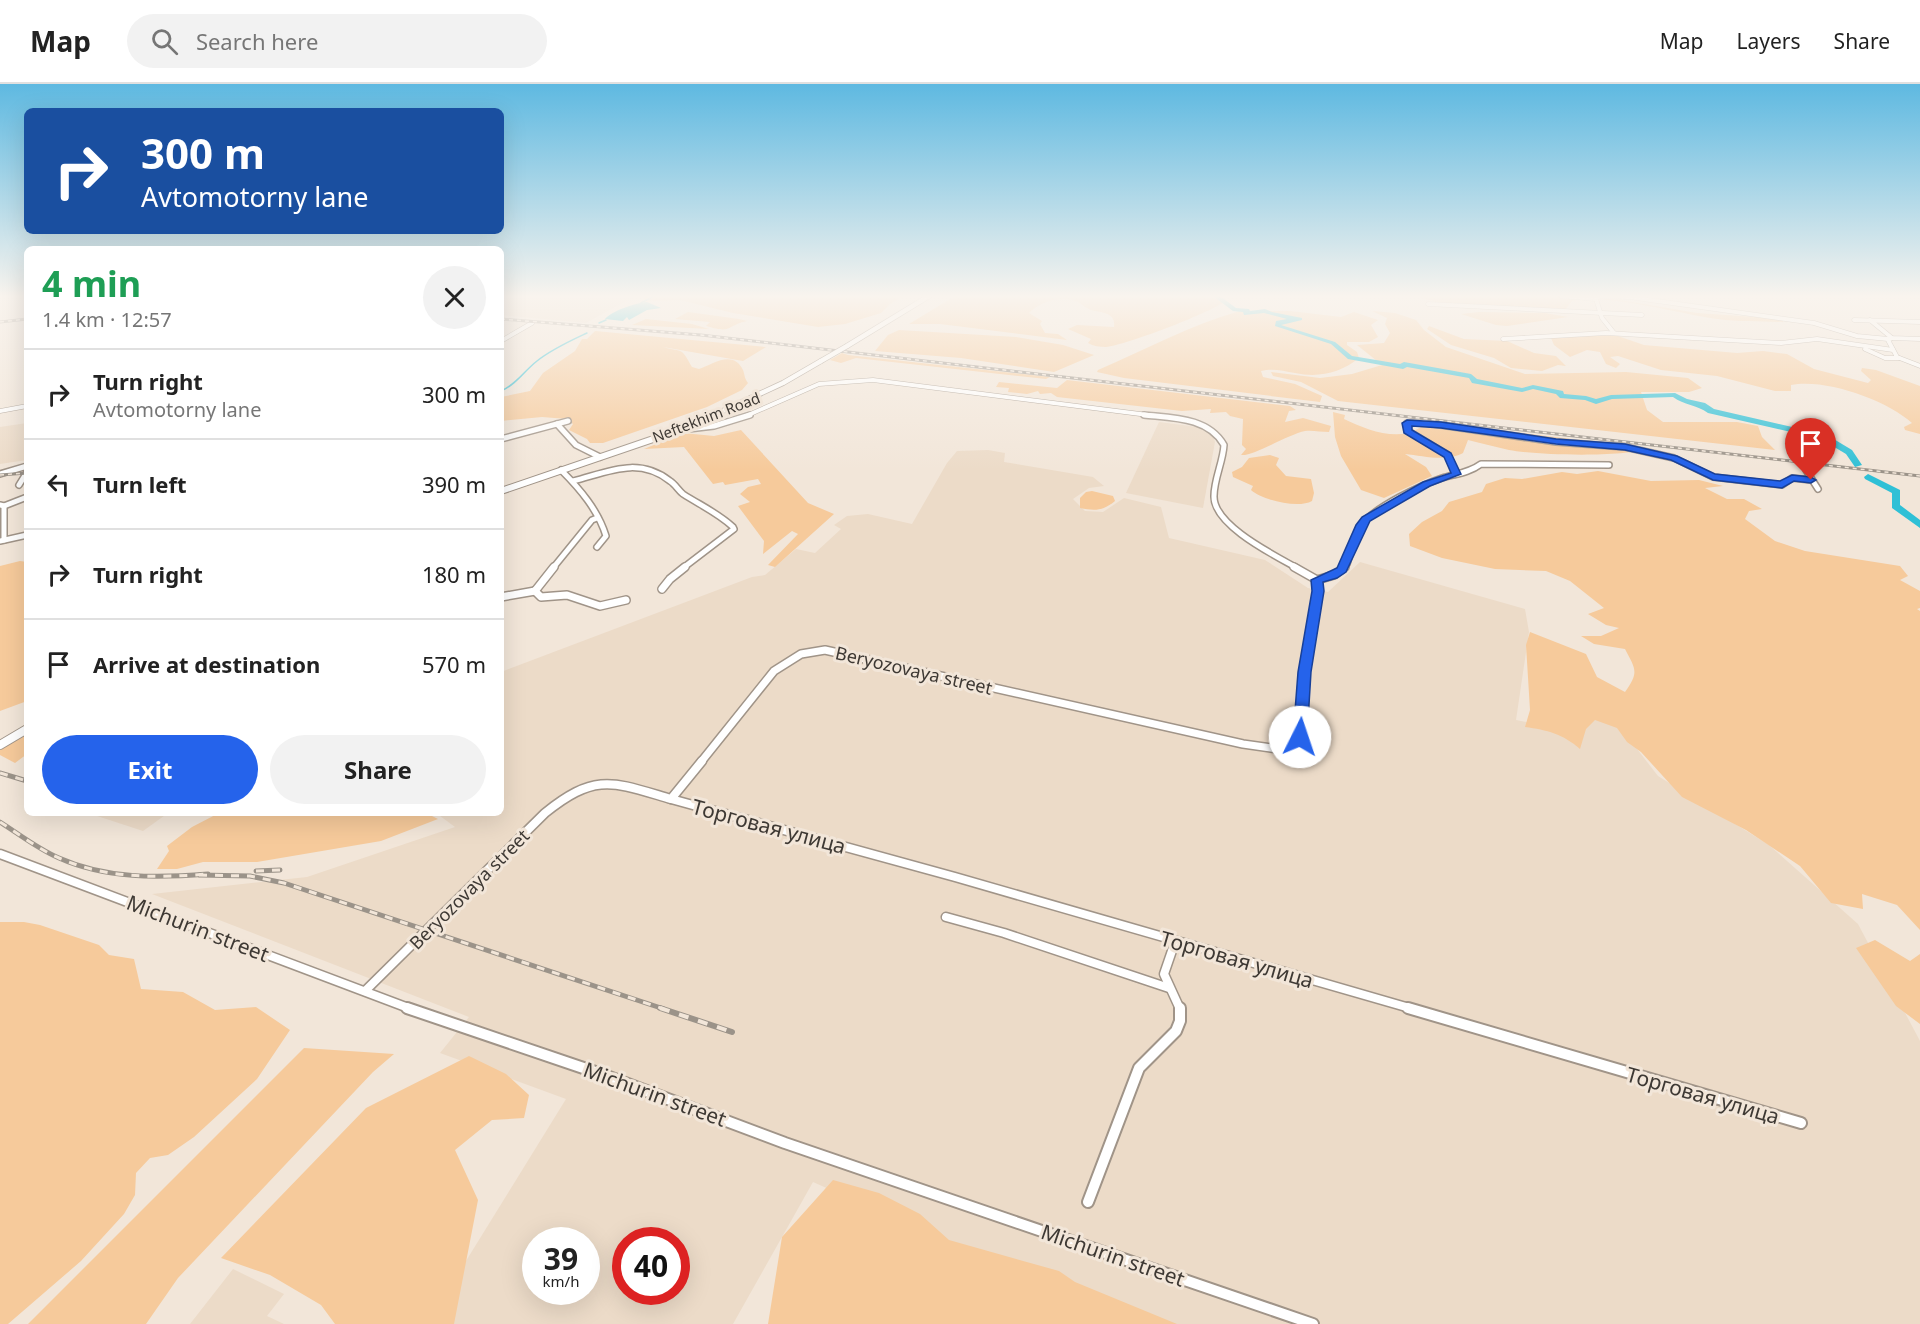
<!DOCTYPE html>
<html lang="en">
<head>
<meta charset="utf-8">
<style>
  :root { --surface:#fff; --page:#f2f2f2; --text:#222; --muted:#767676; --line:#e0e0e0; --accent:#2563eb }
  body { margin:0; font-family:"Noto Sans",sans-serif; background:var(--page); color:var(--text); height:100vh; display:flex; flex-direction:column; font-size:22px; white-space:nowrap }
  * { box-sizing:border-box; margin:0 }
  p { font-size:20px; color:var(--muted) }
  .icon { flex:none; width:33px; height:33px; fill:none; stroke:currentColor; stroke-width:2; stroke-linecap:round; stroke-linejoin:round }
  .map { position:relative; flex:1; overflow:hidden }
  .side { position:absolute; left:24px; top:162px; width:480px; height:570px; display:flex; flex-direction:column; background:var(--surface); border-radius:9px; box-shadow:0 6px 24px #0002 }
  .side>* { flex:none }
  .top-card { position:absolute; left:24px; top:24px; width:480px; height:126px; border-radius:9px; box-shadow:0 6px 24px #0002; background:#1a4fa0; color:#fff; overflow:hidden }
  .speed { position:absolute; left:522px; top:1143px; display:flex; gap:12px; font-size:30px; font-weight:700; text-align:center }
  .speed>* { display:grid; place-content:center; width:78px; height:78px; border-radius:50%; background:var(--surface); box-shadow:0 6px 24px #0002; line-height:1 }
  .speed small { font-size:15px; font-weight:400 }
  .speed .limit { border:9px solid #d22; background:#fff; color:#111 }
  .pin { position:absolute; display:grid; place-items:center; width:51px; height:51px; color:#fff; margin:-62px -26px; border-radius:50% 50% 50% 0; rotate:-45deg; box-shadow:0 0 6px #0007 }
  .pin .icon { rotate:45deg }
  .me { position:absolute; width:66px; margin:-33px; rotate:4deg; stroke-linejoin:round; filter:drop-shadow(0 0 4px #0008) }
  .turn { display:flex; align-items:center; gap:21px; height:126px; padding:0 18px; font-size:27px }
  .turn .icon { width:78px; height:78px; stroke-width:2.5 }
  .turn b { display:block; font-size:42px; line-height:51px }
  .round { display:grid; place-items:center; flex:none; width:63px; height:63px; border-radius:32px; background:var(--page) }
  .overview { display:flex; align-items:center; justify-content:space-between; height:102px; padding:0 18px }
  h1 { font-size:36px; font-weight:700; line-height:45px; color:#1e9e55 }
  .primary-button { display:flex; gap:12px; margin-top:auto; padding:12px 18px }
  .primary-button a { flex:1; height:69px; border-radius:36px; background:var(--accent); color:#fff; font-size:24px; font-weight:700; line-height:69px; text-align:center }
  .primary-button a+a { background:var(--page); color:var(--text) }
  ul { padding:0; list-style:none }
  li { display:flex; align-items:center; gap:18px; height:90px; padding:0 18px; border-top:2px solid var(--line) }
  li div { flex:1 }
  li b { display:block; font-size:22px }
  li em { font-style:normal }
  header { display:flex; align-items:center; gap:36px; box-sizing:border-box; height:84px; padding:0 30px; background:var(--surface); border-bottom:2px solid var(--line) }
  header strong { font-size:28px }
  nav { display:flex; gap:33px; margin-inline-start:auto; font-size:21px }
  .search { width:420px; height:54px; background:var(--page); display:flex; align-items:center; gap:15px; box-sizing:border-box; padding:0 21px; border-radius:33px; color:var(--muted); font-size:22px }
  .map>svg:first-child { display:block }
  .built { fill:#ecdbc8; fill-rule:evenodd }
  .green { fill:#f6ca9b }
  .water { fill:#2fc0d6 }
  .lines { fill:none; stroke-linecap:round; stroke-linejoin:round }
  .stream { stroke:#2fc0d6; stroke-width:1.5 }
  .river { fill:#2fc0d6; fill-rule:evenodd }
  .minor-far4-casing { stroke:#a09488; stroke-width:5 }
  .minor-far3-casing { stroke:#a09488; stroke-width:8 }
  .minor-far2-casing { stroke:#a09488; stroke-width:10 }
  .minor-far1-casing { stroke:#a09488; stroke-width:11 }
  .minor-casing { stroke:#a09488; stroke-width:14 }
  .major-far2-casing { stroke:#a09488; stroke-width:6 }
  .major-far1-casing { stroke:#a09488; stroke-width:8 }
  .major-casing { stroke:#a09488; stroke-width:10 }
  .minor-far4 { stroke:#fff; stroke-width:4 }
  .minor-far3 { stroke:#fff; stroke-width:5 }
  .minor-far2 { stroke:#fff; stroke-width:7 }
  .minor-far1 { stroke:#fff; stroke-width:8 }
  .minor { stroke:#fff; stroke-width:10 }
  .major-far2 { stroke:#fff; stroke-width:4.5 }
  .major-far1 { stroke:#fff; stroke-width:6 }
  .major { stroke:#fff; stroke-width:8 }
  .rail-far2-casing { stroke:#9b9389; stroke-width:3 }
  .rail-far1-casing { stroke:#9b9389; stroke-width:5 }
  .rail-casing { stroke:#9b9389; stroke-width:6 }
  .rail-far2 { stroke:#f2e6d9; stroke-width:1.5; stroke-dasharray:4; stroke-linecap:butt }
  .rail-far1 { stroke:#f2e6d9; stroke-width:3; stroke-dasharray:8; stroke-linecap:butt }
  .rail { stroke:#f2e6d9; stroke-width:4; stroke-dasharray:10; stroke-linecap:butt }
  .major-bridge-casing { stroke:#a09488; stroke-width:6; stroke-linecap:butt }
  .major-bridge { stroke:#fff; stroke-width:4.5 }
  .route { fill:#2563eb; stroke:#184099; stroke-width:1.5 }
  .labels { text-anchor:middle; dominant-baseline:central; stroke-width:6; stroke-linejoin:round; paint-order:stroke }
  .far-street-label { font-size:15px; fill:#3e3934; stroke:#f2e6d9 }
  .street-label { font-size:18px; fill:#3e3934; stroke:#f2e6d9 }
  .near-street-label { font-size:21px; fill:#3e3934; stroke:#f2e6d9 }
</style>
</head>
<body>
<header>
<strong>Map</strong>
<div class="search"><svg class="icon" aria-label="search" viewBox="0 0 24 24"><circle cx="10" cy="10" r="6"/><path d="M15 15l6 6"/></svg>Search here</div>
<nav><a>Map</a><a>Layers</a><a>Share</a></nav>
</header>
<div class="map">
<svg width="1920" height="1240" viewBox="0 0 1920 1240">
  <rect width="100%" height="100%" fill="#f2e6d9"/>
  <g class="built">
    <polygon points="501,212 635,212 586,239 501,231"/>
    <polygon points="1159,338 1198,343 1213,352 1215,358 1203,424 1126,409"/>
    <polygon points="27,339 27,376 0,380 0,343"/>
    <path d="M988 366 1005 369 1004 378 1093 393 1104 402 1089 404 1073 415 1085 427 1103 428 1124 414 1161 423 1169 454 1265 476 1308 504 1328 508 1360 478 1525 525 1529 548 1516 636 1582 649 1594 632 1620 643 1658 692 1769 761 1858 840 1920 957V1240H1132L813 1098 733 1240H427L566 1015 440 969 469 933 152 810 307 793 455 743 436 729H501V588L752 493 765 491 796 465 815 469 841 445 834 441 847 432 868 430 912 440 947 379 957 367ZM536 1156H586V1208H536ZM626 1156H676V1208H626Z"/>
    <polygon points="88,729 168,729 143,747"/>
    <polygon points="233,1185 284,1210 267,1232 284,1240 190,1240"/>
  </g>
  <g class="green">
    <polygon points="646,212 904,212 890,220 881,229 845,240 818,243 733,229 680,216 653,217 643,215"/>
    <path d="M955 212H1208L1224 218C1207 230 1126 261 1106 263 1100 263 1093 262 1088 259L1091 255 1068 245 1077 241 1114 243C1116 228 1102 229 1091 226 1086 224 1083 221 1078 218 1064 211 1040 217 1029 229L1042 237 1040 240 1045 249 1058 250 1067 256 940 240H909Z"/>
    <path d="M1416 212H1596L1697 229 1770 234 1783 236V238C1761 237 1739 238 1718 235 1679 230 1609 209 1572 217L1565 226 1445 221Z"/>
    <path d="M1240 227H1290L1341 233 1354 228 1378 236 1371 241 1378 253 1369 258H1347V261L1357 268 1359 274C1340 289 1319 294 1295 289 1283 287 1273 284 1261 287L1263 293 1295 300 1322 312 1320 318 1124 294 1097 288 1098 286C1145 266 1190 241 1240 227Z"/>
    <polygon points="1372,227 1395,229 1416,236 1424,246 1446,263 1525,290 1626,288 1688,294 1702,304 1689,308 1641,308 1647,326 1663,338 1737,338 1758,342 1762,353 1775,366 1338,317 1301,298 1273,292 1271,288 1320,294 1352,290 1382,281 1357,261 1384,259 1390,249 1385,240 1387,234"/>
    <path d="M688 228 739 235 747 237C725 242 733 250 706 242L710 238 675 235Z"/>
    <polygon points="1479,228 1545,229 1568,233 1507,242 1496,241 1461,230"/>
    <polygon points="646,235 692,240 709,245 632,241"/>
    <polygon points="1429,242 1464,255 1507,257 1534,269 1556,272 1566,282 1558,281 1542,287 1511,284 1494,274 1451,261 1427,245"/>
    <polygon points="899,246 1016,253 1063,261 1094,271 1054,288 961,274 875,267 888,251"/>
    <path d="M595 247 766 263 743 277 663 263C684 269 680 262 692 283L699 285C713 280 733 265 743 286 745 291 744 294 748 299L742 306 707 323 603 359H590L587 355 569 346 573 340 567 335 542 333 501 337V313L530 307 543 289 575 267 582 255H587Z"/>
    <path d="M1612 250 1644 261 1737 269 1763 267 1787 270 1814 285 1868 299 1871 296 1861 287 1862 284 1876 286 1920 302V350L1905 346 1904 343 1912 339C1887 316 1825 294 1791 301V307H1775L1717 292 1661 286 1618 272 1610 273 1620 280 1616 284 1606 280 1600 268 1587 266 1570 273 1554 261 1551 254Z"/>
    <polygon points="842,269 848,271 1050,293 1046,295 856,274 841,279 830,276"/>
    <path d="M1067 296 1290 322 1296 326 1289 327 1285 338 1303 334 1331 342 1329 348C1321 348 1312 346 1305 347 1289 350 1252 373 1241 371L1246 365 1242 361 1243 335 1230 332 1226 328 1210 329 1211 325 1182 327 1057 313 1051 309 1040 310 1038 307 1027 310 1008 308 1009 304 996 303 999 298 1057 304Z"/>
    <path d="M1333 328 1345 331 1344 335C1363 344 1387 354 1408 349 1416 347 1423 341 1430 338L1647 364C1624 374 1535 371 1509 366 1495 363 1481 359 1468 356L1463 369C1447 378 1423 372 1405 370L1426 383 1432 392 1384 414 1361 406 1341 372 1335 353Z"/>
    <polygon points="741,346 808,419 834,430 775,483 768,481 798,450 792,447 763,470 764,457 738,422 750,418 740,410 748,403 761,400 758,395 725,401 723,398 713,400 684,363 644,365 683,349 714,352"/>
    <path d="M1270 371 1279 374 1276 381 1286 392 1311 395 1314 409 1312 417C1298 425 1262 416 1251 406L1253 402 1233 393 1232 388 1242 383 1249 374Z"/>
    <path d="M1598 387 1651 397 1699 396 1723 402 1705 404 1727 415H1744L1762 425 1749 427 1745 435 1775 457 1805 467 1900 482 1908 492 1900 496 1920 507V524L1917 525 1920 527V846L1897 821 1862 810 1863 825 1831 819 1800 782 1746 746 1682 713 1641 668 1627 658 1617 644 1595 636 1586 645 1580 665C1563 650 1547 646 1525 643L1530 626 1526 561 1530 548 1586 570 1597 593 1625 608C1639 588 1636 586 1625 565L1594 560 1581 552H1601L1619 544 1606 541 1588 530 1604 524 1570 497 1546 487 1495 485 1442 474 1410 462 1409 450 1422 438 1442 427 1449 418 1482 408 1486 400 1505 394 1522 395 1562 388 1577 390Z"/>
    <path d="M1092 407 1113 412 1115 417C1103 427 1095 427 1080 424V414L1086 408Z"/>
    <polygon points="20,477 27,478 27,617 0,627 0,482"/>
    <polygon points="27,649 27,670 15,679 0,671 0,666"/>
    <polygon points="219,729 426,729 438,735 381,757 257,778 203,778 177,785 157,785 169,767 167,762 192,743"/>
    <polygon points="0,838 24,838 40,841 99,861 109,871 134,875 141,905 183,908 215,926 256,923 290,946 257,995 194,1053 168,1071 150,1074 136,1089 135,1111 124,1130 81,1177 8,1240 0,1240"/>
    <polygon points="1875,856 1910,877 1920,870 1920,940 1896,922 1856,864"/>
    <polygon points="304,964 394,970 373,988 178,1194 146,1240 28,1240"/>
    <polygon points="469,972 506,990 529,1011 524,1034 492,1036 455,1066 478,1116 454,1240 335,1240 321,1221 270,1191 221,1174 366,1024"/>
    <polygon points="833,1096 879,1109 920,1130 949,1156 1059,1187 1075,1198 1177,1240 768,1240 782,1153"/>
  </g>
  <path class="water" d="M647 218 661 224 647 226 629 236 627 233 623 237 605 235C612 227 635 219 647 218Z"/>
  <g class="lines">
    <g class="stream">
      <polyline points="641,219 654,212"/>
      <polyline points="599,239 606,236"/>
      <path d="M501 307C517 300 524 287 537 277 552 265 570 257 587 249"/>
    </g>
    <g class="river">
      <path d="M1213 212H1220L1236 224 1249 225 1250 227 1265 225 1272 228 1302 234V236L1281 241 1335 258 1352 272 1400 280 1404 278 1471 290 1477 295 1522 304 1533 301 1563 307 1564 310 1586 312 1596 315 1611 311 1675 309 1687 315 1705 319 1714 325 1827 351 1852 366 1862 381 1855 383 1846 370 1821 355 1708 329C1697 321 1684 321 1673 313L1612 315 1596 320 1585 316 1560 314 1556 310 1533 305 1522 308 1472 299 1469 294 1407 283 1403 285 1348 275 1331 260 1275 242 1276 237 1287 235 1264 229 1244 231 1243 228 1233 227Z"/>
      <polygon points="1868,390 1900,406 1900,421 1920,436 1920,444 1892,424 1892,409 1865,395 1864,393"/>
    </g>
    <g class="minor-far4-casing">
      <g id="minor-far4">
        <polyline points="1561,212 1596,215"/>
        <polyline points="1428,220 1642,231"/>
        <polyline points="1854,236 1920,238"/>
        <polyline points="1870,236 1892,254 1920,255"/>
        <polyline points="1614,249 1602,234 1596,215 1599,212 1629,213 1814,239 1857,252 1888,255"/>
        <polyline points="1892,254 1888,256 1897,273 1920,282"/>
        <polyline points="1503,255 1606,249 1781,259 1817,255 1893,266"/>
        <polyline points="501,257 532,239"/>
        <polyline points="1865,265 1885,274 1899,274"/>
        <polyline points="0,327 27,322"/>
        <polyline points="746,332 819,300 873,296 1156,332"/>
      </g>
    </g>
    <g class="minor-far3-casing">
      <g id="minor-far3">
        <path d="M1144 331C1172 334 1208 333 1224 361 1223 378 1214 395 1214 412 1213 441 1274 471 1297 484"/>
        <polyline points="557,340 576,361 600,373"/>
        <polyline points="680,346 714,342 750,331"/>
        <polyline points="501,355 568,337"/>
        <path d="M561 386C580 405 598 426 606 452L597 463"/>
        <polyline points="1806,386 1818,405"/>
        <polyline points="0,390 27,382"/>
        <polyline points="1456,390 1448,371 1408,347 1407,339 1420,338 1556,358 1625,363 1674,374 1713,393 1782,401 1792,394 1811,396"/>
        <path d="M573 397C608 388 638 372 670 397 675 400 678 406 683 410 700 421 718 429 733 443L734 445 683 484"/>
        <polyline points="19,401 27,388"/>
        <polyline points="0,421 4,422 4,456"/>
        <polyline points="4,422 27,413"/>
        <polyline points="0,457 27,451"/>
        <polyline points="553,484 592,436 597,434"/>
        <path d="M1343 484 1347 480C1351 468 1354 451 1361 441 1375 423 1421 401 1442 394 1455 390 1469 389 1481 380L1609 381"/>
      </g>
    </g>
    <g class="minor-far2-casing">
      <g id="minor-far2">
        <polyline points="1294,483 1317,496"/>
        <polyline points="1317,496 1334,491 1345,483"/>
        <polyline points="662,505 670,495 685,483"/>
        <polyline points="535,507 554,483"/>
        <polyline points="535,507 541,513 567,511 600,522 626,516"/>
        <polyline points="501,513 535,507"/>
        <polyline points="701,678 774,587 801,570 825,566 1243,660 1278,665 1292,662 1300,653 1305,588 1318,504 1317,496"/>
      </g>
    </g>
    <g class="minor-far1-casing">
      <g id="minor-far1">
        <polyline points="671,715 955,793 1413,925"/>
        <polyline points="0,770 411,925"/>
        <polyline points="946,833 1004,849 1169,904"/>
        <polyline points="1175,858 1164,890 1180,925"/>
        <path d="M365 907 545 729C596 688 613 698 671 715L702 677"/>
      </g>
    </g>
    <g class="minor-casing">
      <g id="minor">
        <polyline points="407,924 604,991 785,1059 1313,1240"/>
        <polyline points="1408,924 1801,1039"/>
        <polyline points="1088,1118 1139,984 1176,947 1180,937 1180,924"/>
      </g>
    </g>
    <g class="major-far2-casing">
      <g id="major-far2">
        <polyline points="847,262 929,212"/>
        <polyline points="712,332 783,299 821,277"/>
      </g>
    </g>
    <g class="major-far1-casing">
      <polyline id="major-far1" points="501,407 665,351 715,331"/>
    </g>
    <g class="major-casing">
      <polyline id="major" points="0,661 27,645"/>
    </g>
    <use href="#minor-far4" class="minor-far4"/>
    <use href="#minor-far3" class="minor-far3"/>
    <use href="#minor-far2" class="minor-far2"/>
    <use href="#minor-far1" class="minor-far1"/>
    <use href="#minor" class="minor"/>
    <use href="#major-far2" class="major-far2"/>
    <use href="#major-far1" class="major-far1"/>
    <use href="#major" class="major"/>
    <g class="rail-far2-casing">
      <g id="rail-far2">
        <polyline points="501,235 701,251 1920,392"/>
        <polyline points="0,238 27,235"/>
        <polyline points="0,391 27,389"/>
      </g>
    </g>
    <g class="rail-far1-casing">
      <g id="rail-far1">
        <polyline points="0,689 27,697"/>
        <path d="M0 738C19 750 38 765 59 774 106 795 157 794 208 790"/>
        <polyline points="256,787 280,786"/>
        <polyline points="199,791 250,792 284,799 664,925"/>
      </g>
    </g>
    <g class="rail-casing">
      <polyline id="rail" points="660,924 732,948"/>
    </g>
    <use href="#rail-far2" class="rail-far2"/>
    <use href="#rail-far1" class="rail-far1"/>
    <use href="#rail" class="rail"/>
    <g class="major-bridge-casing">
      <polyline id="major-bridge" points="821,277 847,262"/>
    </g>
    <use href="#major-bridge" class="major-bridge"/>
  </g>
  <linearGradient id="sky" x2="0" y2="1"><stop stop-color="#5eb9e1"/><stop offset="0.55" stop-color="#f9f4ee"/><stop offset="1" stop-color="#f9f4ee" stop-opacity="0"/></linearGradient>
  <rect width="1920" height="386" fill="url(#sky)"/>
  <polygon class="route" points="1407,336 1441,338 1556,355 1625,360 1677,372 1715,390 1780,397 1792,391 1811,393 1816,396 1811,399 1794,397 1782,404 1713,396 1671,376 1625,366 1556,360 1441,344 1412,342 1412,346 1451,369 1461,390 1430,402 1370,437 1346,488 1337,494 1323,498 1324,507 1311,588 1307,653 1300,657 1295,656 1293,653 1298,588 1312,507 1311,496 1337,484 1356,441 1362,433 1423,398 1451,389 1444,373 1404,349 1402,339"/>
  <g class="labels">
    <g class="far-street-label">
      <text transform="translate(706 333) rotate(-21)">Neftekhim Road</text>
    </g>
    <g class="street-label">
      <text transform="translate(914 586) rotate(13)">Beryozovaya street</text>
      <text transform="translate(469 805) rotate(-45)">Beryozovaya street</text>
    </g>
    <g class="near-street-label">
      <text transform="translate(769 742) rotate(15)">Торговая улица</text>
      <text transform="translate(198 844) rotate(21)">Michurin street</text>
      <text transform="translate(1237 875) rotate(16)">Торговая улица</text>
      <text transform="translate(655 1010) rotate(20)">Michurin street</text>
      <text transform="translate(1703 1011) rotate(16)">Торговая улица</text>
      <text transform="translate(1113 1171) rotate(19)">Michurin street</text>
    </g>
  </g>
</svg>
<div class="speed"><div>39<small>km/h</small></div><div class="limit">40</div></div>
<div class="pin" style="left:1811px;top:396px;background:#d93025"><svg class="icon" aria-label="arrive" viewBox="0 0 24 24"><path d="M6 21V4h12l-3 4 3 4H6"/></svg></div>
<svg class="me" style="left:1300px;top:653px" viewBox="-20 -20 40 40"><circle r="19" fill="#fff"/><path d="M0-13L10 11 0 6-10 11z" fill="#2563eb"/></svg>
<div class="top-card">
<div class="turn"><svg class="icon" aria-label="right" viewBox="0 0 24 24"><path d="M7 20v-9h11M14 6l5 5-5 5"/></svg><div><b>300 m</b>Avtomotorny lane</div></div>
</div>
<section class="side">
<div class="overview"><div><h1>4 min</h1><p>1.4 km · 12:57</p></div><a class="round"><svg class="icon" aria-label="close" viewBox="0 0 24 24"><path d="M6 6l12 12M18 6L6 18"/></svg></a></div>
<ul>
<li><svg class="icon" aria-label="right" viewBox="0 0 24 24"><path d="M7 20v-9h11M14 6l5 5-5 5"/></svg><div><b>Turn right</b><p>Avtomotorny lane</p></div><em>300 m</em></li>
<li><svg class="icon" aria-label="left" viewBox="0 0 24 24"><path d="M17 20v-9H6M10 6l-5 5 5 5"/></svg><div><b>Turn left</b></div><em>390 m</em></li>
<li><svg class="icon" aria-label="right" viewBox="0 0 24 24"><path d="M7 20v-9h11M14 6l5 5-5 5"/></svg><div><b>Turn right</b></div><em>180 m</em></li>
<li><svg class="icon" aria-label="arrive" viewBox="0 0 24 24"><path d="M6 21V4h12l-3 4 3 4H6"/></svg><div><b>Arrive at destination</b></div><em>570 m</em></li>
</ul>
<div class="primary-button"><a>Exit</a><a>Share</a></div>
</section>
</div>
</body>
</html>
